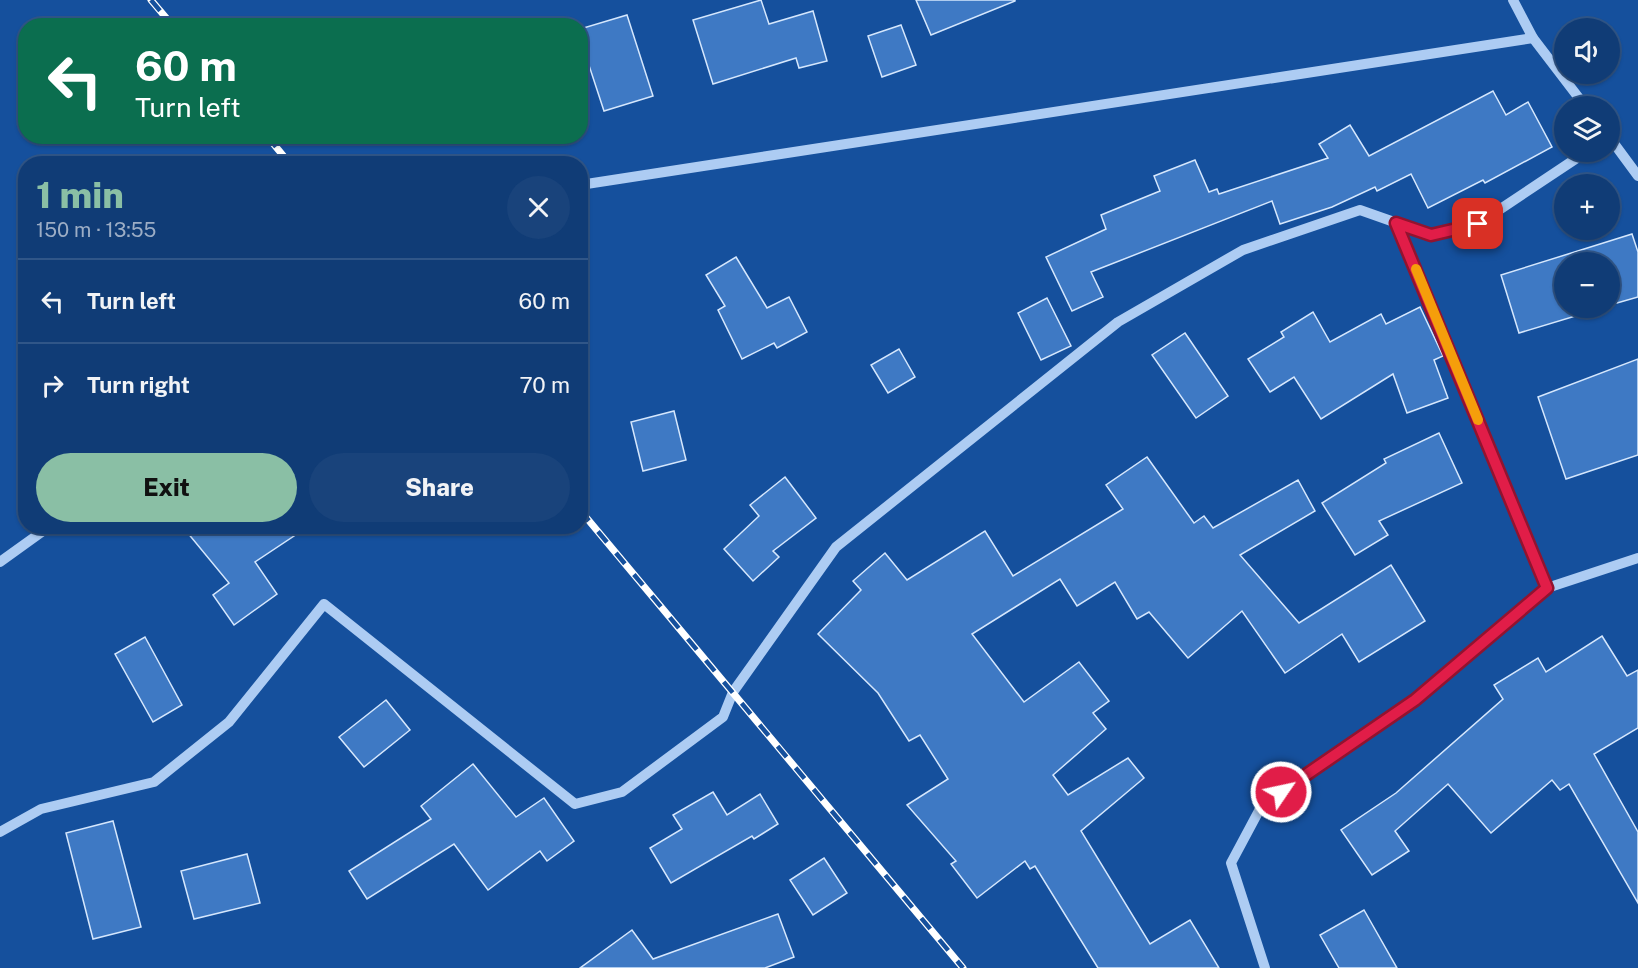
<!DOCTYPE html>
<html lang="en">
<head>
<meta charset="utf-8">
<style>
  :root { --surface:#103c76; --page:#19437b; --text:#f1f3f6; --muted:#9cadc5; --line:#305688; --accent:#8abfa5 }
  body { margin:0; font-family:"Public Sans",sans-serif; background:var(--page); color:var(--text); height:100vh; display:flex; flex-direction:column; font-size:22px; white-space:nowrap }
  * { box-sizing:border-box; margin:0 }
  p { font-size:20px; color:var(--muted) }
  .icon { flex:none; width:33px; height:33px; fill:none; stroke:currentColor; stroke-width:2; stroke-linecap:round; stroke-linejoin:round }
  .map { position:relative; flex:1; overflow:hidden }
  .sheet { position:absolute; left:18px; top:156px; width:570px; height:378px; display:flex; flex-direction:column; background:var(--surface); border-radius:24px; box-shadow:0 2px 4px #0004,0 0 0 2px var(--line) }
  .sheet>* { flex:none }
  .top-card { position:absolute; left:18px; top:18px; width:570px; height:126px; border-radius:24px; box-shadow:0 2px 4px #0004,0 0 0 2px var(--line); background:#0b6e4f; color:#fff; overflow:hidden }
  .controls { position:absolute; left:1554px; top:18px; display:grid; gap:12px }
  .controls a { display:grid; place-items:center; width:66px; height:66px; border-radius:50%; background:var(--surface); box-shadow:0 2px 4px #0004,0 0 0 2px var(--line); font-size:30px }
  .pin { position:absolute; display:grid; place-items:center; width:51px; height:51px; color:#fff; margin:-26px; border-radius:12px; box-shadow:0 3px 9px #0006 }
  .me { position:absolute; width:66px; margin:-33px; rotate:56deg; stroke-linejoin:round; filter:drop-shadow(0 0 4px #0008) }
  .turn { display:flex; align-items:center; gap:21px; height:126px; padding:0 18px; font-size:27px }
  .turn .icon { width:78px; height:78px; stroke-width:2.5 }
  .turn b { display:block; font-size:42px; line-height:51px }
  .round { display:grid; place-items:center; flex:none; width:63px; height:63px; border-radius:32px; background:var(--page) }
  .head { display:flex; align-items:center; justify-content:space-between; height:102px; padding:0 18px }
  h1 { font-size:36px; font-weight:800; line-height:45px; color:var(--accent) }
  .cta { display:flex; gap:12px; margin-top:auto; padding:12px 18px }
  .cta a { flex:1; height:69px; border-radius:36px; background:var(--accent); color:#111; font-size:24px; font-weight:800; line-height:69px; text-align:center }
  .cta a+a { background:var(--page); color:var(--text) }
  ul { padding:0; list-style:none }
  li { display:flex; align-items:center; gap:18px; height:84px; padding:0 18px; border-top:2px solid var(--line) }
  li div { flex:1 }
  li b { display:block; font-size:22px }
  li em { font-style:normal }
  .map>svg:first-child { display:block }
  .building { fill:#3e79c4; stroke:#d5e7fd; stroke-width:1.5 }
  .lines { fill:none; stroke-linecap:round; stroke-linejoin:round }
  .minor { stroke:#adccf3; stroke-width:10 }
  .rail-casing { stroke:#fff; stroke-width:7 }
  .rail { stroke:#15509d; stroke-width:4.5; stroke-dasharray:14; stroke-linecap:butt }
  .route-casing { stroke:#92132f; stroke-width:15 }
  .route { stroke:#e11d48; stroke-width:10 }
  .slow { stroke:#f59e0b; stroke-width:10 }
</style>
</head>
<body>
<div class="map">
<svg width="1638" height="968" viewBox="0 0 1638 968">
  <rect width="100%" height="100%" fill="#15509d"/>
  <g class="building">
    <polygon points="761,0 769,24 813,11 827,61 799,68 796,58 713,84 693,20"/>
    <polygon points="916,0 1015,0 1015,1 931,35"/>
    <polygon points="627,15 653,96 604,111 580,38 580,29"/>
    <polygon points="901,25 916,65 882,77 868,36"/>
    <polygon points="1493,91 1506,115 1528,102 1552,147 1485,183 1483,180 1428,208 1411,174 1377,191 1375,187 1332,207 1280,224 1272,201 1091,272 1103,297 1072,311 1046,257 1106,229 1101,215 1160,191 1154,176 1195,160 1209,192 1217,189 1219,194 1328,158 1319,144 1350,125 1369,156"/>
    <polygon points="1632,234 1638,252 1638,297 1610,305 1610,262 1564,262 1564,308 1602,308 1519,333 1501,275"/>
    <polygon points="736,257 767,308 789,297 807,332 777,348 774,343 742,359 718,310 725,306 706,275"/>
    <polygon points="1047,298 1071,346 1041,360 1018,313"/>
    <polygon points="1420,307 1443,356 1434,360 1448,398 1407,413 1393,374 1321,419 1294,377 1270,392 1248,359 1284,337 1281,332 1313,312 1330,342 1381,314 1386,324"/>
    <polygon points="1185,333 1228,396 1196,418 1152,355"/>
    <polygon points="899,349 915,377 888,393 871,365"/>
    <polygon points="1638,359 1638,455 1566,479 1538,397"/>
    <polygon points="674,411 686,460 643,471 631,422"/>
    <polygon points="1439,433 1462,483 1379,521 1388,535 1355,555 1322,503 1386,463 1384,459"/>
    <polygon points="1147,457 1194,523 1204,516 1213,528 1298,480 1315,511 1240,555 1299,623 1391,565 1425,621 1359,662 1342,634 1285,673 1242,611 1188,658 1149,612 1137,619 1115,582 1077,606 1060,579 972,634 1024,702 1079,662 1109,701 1093,713 1106,729 1053,775 1068,795 1128,758 1144,778 1081,831 1150,944 1190,920 1219,968 1098,968 1035,866 1030,869 1025,861 977,898 951,864 956,861 907,805 948,779 920,735 909,741 878,693 818,634 861,590 853,581 885,553 907,580 985,531 1013,576 1123,509 1106,485"/>
    <polygon points="785,477 816,518 773,551 779,557 753,581 724,549 759,516 750,505"/>
    <polygon points="182,526 309,526 255,562 277,594 234,625 213,595 229,583"/>
    <polygon points="1602,636 1627,676 1638,670 1638,728 1594,754 1638,832 1638,903 1569,784 1560,790 1552,780 1491,833 1448,784 1395,831 1409,851 1372,875 1341,830 1396,793 1503,699 1494,685 1538,658 1546,672"/>
    <polygon points="145,637 182,705 153,722 115,654"/>
    <polygon points="386,700 410,730 364,767 339,737"/>
    <polygon points="473,764 516,817 544,798 574,841 547,861 540,851 488,890 454,844 367,899 349,871 431,819 421,806"/>
    <polygon points="713,792 727,815 760,794 778,824 754,839 752,836 671,883 650,848 682,829 673,815"/>
    <polygon points="113,821 141,927 93,939 66,833"/>
    <polygon points="247,854 260,903 194,919 181,871"/>
    <polygon points="824,858 847,893 813,915 790,880"/>
    <polygon points="1364,910 1397,968 1339,968 1320,935"/>
    <polygon points="778,914 794,957 765,968 580,968 632,930 653,959"/>
  </g>
  <g class="lines">
    <g class="minor">
      <polyline points="1513,0 1533,38 1585,106"/>
      <polyline points="1610,138 1638,176"/>
      <polyline points="580,185 1533,38"/>
      <polyline points="1396,223 1547,588"/>
      <polyline points="0,562 50,526"/>
      <polyline points="0,832 41,809 154,782 229,722 324,604 575,804 622,792 723,717 733,692 836,547 1118,322 1243,250 1360,210 1431,235 1478,224 1586,152"/>
      <polyline points="1265,968 1231,863 1262,805 1415,700 1547,588 1638,558"/>
    </g>
    <g class="rail-casing">
      <g id="rail">
        <polyline points="151,0 173,26"/>
        <polyline points="267,136 290,164"/>
        <polyline points="580,510 963,968"/>
      </g>
    </g>
    <use href="#rail" class="rail"/>
  </g>
  <g class="lines">
    <g class="route-casing">
      <polyline id="route" points="1281,792 1415,700 1547,588 1396,223 1431,235 1478,224"/>
    </g>
    <use href="#route" class="route"/>
    <polyline class="slow" points="1416,269 1478,420"/>
  </g>
</svg>
<div class="controls">
<a><svg class="icon" aria-label="sound" viewBox="0 0 24 24"><path d="M4 9h4l5-4v14l-5-4H4zM17 9q2 3 0 6"/></svg></a>
<a><svg class="icon" aria-label="layers" viewBox="0 0 24 24"><path d="M12 4l9 5-9 5-9-5zM3 14l9 5 9-5"/></svg></a>
<a>+</a>
<a>−</a>
</div>
<div class="pin" style="left:1478px;top:224px;background:#d93025"><svg class="icon" aria-label="arrive" viewBox="0 0 24 24"><path d="M6 21V4h12l-3 4 3 4H6"/></svg></div>
<svg class="me" style="left:1281px;top:792px" viewBox="-20 -20 40 40"><circle r="17" fill="#e11d48" stroke="#fff" stroke-width="3"/><path d="M0-11L8 9 0 5-8 9z" fill="#fff"/></svg>
<div class="top-card">
<div class="turn"><svg class="icon" aria-label="left" viewBox="0 0 24 24"><path d="M17 20v-9H6M10 6l-5 5 5 5"/></svg><div><b>60 m</b>Turn left</div></div>
</div>
<section class="sheet">
<div class="head"><div><h1>1 min</h1><p>150 m · 13:55</p></div><a class="round"><svg class="icon" aria-label="close" viewBox="0 0 24 24"><path d="M6 6l12 12M18 6L6 18"/></svg></a></div>
<ul>
<li><svg class="icon" aria-label="left" viewBox="0 0 24 24"><path d="M17 20v-9H6M10 6l-5 5 5 5"/></svg><div><b>Turn left</b></div><em>60 m</em></li>
<li><svg class="icon" aria-label="right" viewBox="0 0 24 24"><path d="M7 20v-9h11M14 6l5 5-5 5"/></svg><div><b>Turn right</b></div><em>70 m</em></li>
</ul>
<div class="cta"><a>Exit</a><a>Share</a></div>
</section>
</div>
</body>
</html>
